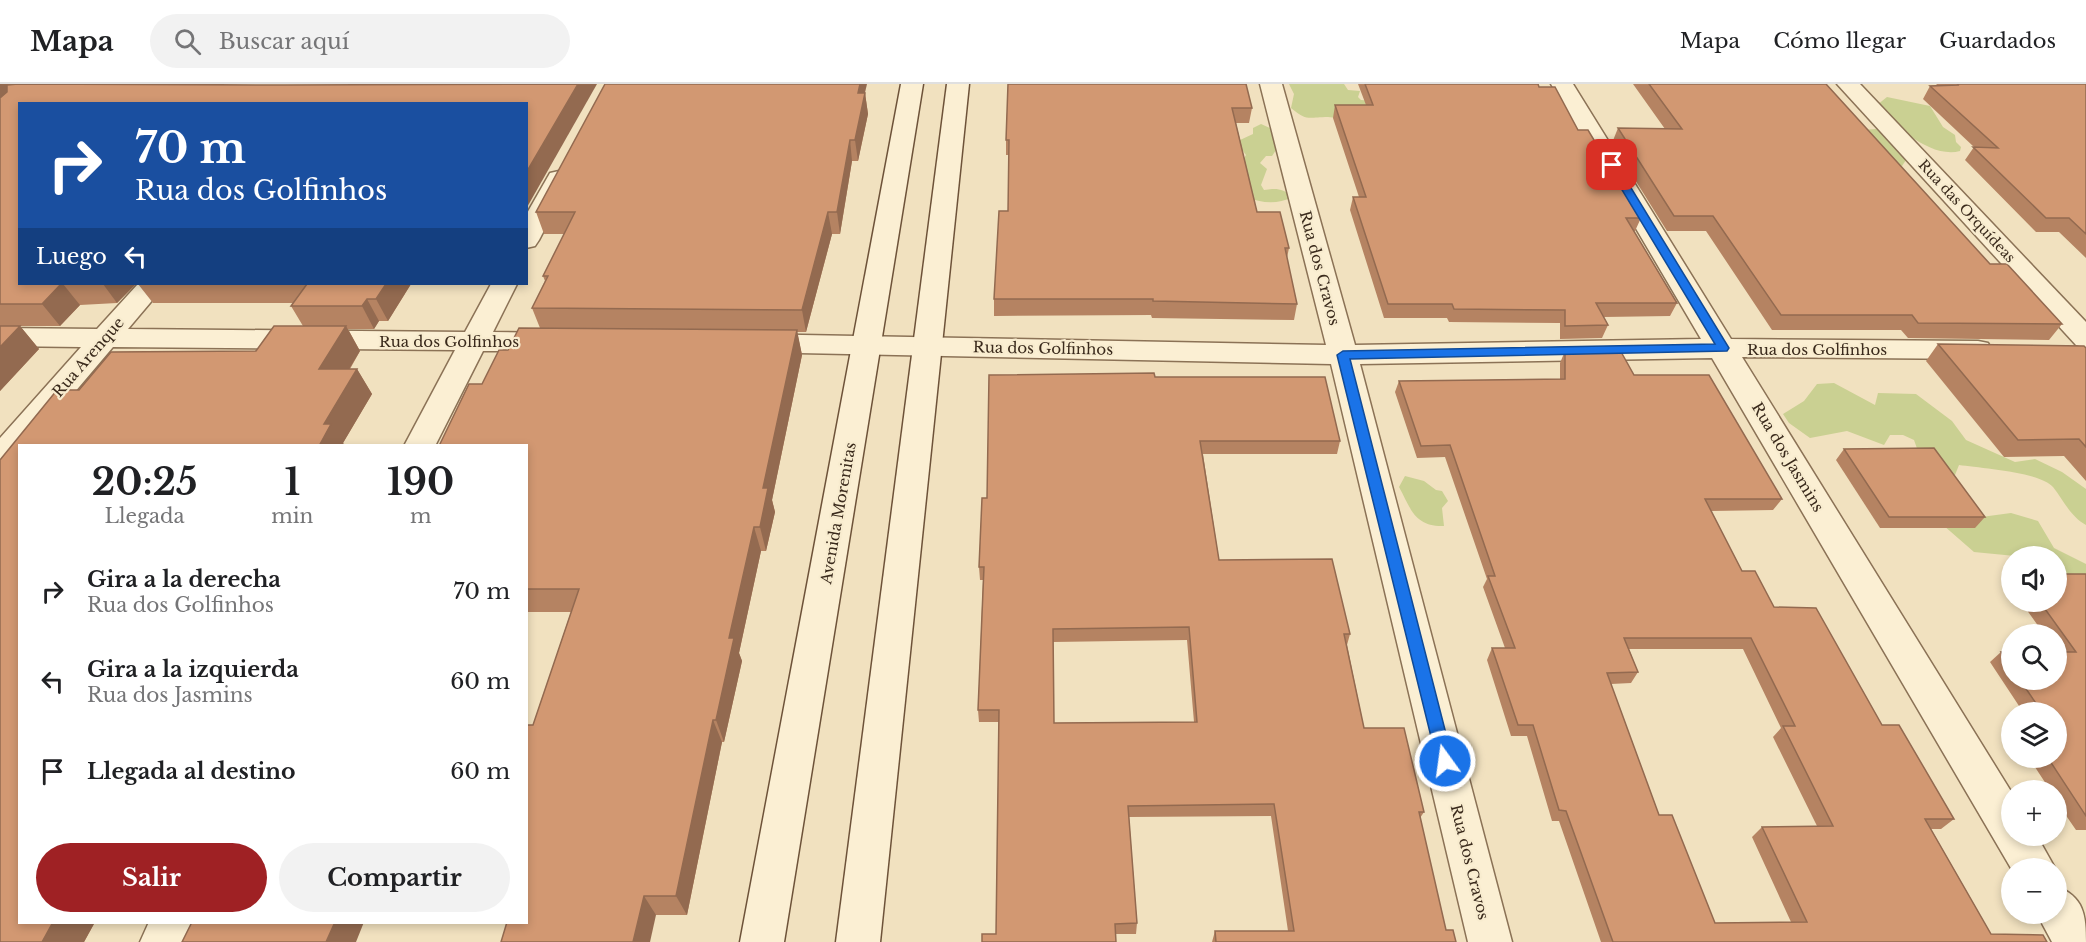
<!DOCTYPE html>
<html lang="es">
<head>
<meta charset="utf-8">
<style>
  :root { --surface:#fff; --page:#f2f2f2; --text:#202124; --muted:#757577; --line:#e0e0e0; --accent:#9f2124 }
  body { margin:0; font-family:"Libre Baskerville",serif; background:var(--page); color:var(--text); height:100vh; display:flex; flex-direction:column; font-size:22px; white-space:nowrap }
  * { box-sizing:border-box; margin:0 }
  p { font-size:20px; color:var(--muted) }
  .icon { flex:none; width:33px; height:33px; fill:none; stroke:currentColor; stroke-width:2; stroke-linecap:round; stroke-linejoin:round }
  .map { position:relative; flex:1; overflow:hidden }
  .drawer { position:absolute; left:18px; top:360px; width:510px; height:480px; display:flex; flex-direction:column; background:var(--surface); border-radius:0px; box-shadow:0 3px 9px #0003 }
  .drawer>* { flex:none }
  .guide { position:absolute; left:18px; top:18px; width:510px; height:183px; border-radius:0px; box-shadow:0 3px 9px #0003; background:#1a4fa0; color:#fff; overflow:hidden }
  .tools { position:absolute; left:2001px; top:462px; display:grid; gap:12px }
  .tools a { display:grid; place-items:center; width:66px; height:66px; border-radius:50%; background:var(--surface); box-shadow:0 3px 9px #0003; font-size:30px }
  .pin { position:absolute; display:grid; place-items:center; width:51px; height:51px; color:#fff; margin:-26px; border-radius:12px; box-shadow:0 3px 9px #0006 }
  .me { position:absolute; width:66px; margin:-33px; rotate:346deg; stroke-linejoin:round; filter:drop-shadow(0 0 4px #0008) }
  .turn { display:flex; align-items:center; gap:21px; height:126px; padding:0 18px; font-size:27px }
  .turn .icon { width:78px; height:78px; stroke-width:2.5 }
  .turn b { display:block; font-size:42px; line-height:51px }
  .then { display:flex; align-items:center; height:57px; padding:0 18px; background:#0003; gap:12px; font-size:22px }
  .eta { display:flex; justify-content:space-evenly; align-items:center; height:102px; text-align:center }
  .eta b { font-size:36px; font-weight:700; line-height:42px }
  .cta { display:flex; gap:12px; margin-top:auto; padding:12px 18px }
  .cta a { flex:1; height:69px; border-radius:36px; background:var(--accent); color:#fff; font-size:24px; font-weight:700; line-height:69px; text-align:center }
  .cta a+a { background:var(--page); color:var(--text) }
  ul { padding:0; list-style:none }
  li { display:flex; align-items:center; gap:18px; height:90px; padding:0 18px }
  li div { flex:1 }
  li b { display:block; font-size:22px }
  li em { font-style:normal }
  header { display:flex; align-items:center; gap:36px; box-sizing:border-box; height:84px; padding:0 30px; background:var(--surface); border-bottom:2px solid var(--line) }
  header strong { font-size:28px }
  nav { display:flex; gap:33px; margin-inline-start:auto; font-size:21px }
  .search { width:420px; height:54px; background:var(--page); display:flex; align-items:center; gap:15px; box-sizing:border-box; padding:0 21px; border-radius:33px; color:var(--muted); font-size:22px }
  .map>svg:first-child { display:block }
  .green { fill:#cad092 }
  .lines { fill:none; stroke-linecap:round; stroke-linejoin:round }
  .minor-casing { stroke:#8b7256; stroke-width:3 }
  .secondary-casing { stroke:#6d5239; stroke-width:3 }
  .minor { fill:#fbefd3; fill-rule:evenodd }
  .secondary { fill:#fbefd3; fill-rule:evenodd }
  .wall { fill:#b58362; fill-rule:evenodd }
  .shaded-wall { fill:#936a50 }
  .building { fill:#d29872; stroke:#936a50; stroke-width:1.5; fill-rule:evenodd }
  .route { fill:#1a73e8; stroke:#114b97; stroke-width:1.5 }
  .labels { text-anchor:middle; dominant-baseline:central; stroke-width:4.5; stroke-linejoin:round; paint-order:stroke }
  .far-street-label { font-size:14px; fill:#3a2a1c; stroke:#f8eccf }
  .street-label { font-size:15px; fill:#3a2a1c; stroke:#f8eccf }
</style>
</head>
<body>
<header>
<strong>Mapa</strong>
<div class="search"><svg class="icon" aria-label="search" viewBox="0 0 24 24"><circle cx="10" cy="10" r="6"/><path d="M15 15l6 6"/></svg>Buscar aquí</div>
<nav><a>Mapa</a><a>Cómo llegar</a><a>Guardados</a></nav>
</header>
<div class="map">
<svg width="2086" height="858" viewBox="0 0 2086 858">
  <rect width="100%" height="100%" fill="#f1e1bf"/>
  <g class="green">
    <path d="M1289 0H1344L1348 6 1360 7 1358 13 1361 16 1375 17 1347 38C1341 36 1334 33 1328 33 1308 33 1308 38 1291 24L1294 10Z"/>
    <path d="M1887 13 1930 22 1943 43 1955 51 1956 58 1961 63 1960 67C1931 75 1893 41 1877 21Z"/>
    <path d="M1261 40 1274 46 1273 56 1278 63 1272 72H1266L1260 79 1267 85 1261 101 1264 106C1276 104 1283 104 1292 113 1277 121 1262 119 1245 113L1241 79 1246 71 1240 63V56L1253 50V44Z"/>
    <polygon points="1876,45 1884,48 1906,76 1902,82 1890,81 1862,46"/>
    <path d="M1834 299 1875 321 1878 309 1916 310 1952 337 1966 356 2015 378 2035 375 2062 388 2086 405V441C2070 432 2064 417 2053 403 2040 388 1980 384 1959 381L1953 396 1919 370 1914 356 1903 351H1890L1884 361 1847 347 1810 354 1789 339 1783 330 1804 317 1817 300Z"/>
    <path d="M1405 392 1424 397 1436 406 1442 407 1448 417 1442 424 1444 442C1413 443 1410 422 1399 403Z"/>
    <polygon points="2011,429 2038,437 2054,464 2086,480 2086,522 2057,497 2056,472 2015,472 1974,468 1943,441 1959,436"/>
  </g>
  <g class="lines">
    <g class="minor-casing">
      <g id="minor">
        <polygon points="1260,0 1282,0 1355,261 1701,255 1551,0 1573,0 1731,255 1978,257 1988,259 1992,266 1988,273 1978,275 1742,273 2012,709 2012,752 2037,752 2055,784 2012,786 1712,274 1360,280 1512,858 1468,858 1331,280 755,268 745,266 741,259 745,252 755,250 1326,261"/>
        <polygon points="1837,0 1860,0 2086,238 2086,264 2076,261"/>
        <polygon points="559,87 568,89 571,94 539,156 535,162 526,164 526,131 550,89"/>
        <polygon points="138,200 166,200 128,245 465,248 491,200 517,200 493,248 556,249 566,251 570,258 566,265 556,267 483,267 435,362 404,362 455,266 113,263 29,362 20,362 20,372 11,382 0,385 0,354 81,263 0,262 0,244 97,245"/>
        <path d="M2056 802C2084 813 2086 831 2086 858H2052L2037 830H2056Z"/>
        <polygon points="149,838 194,838 185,858 140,858"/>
      </g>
    </g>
    <g class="secondary-casing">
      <g id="secondary">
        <polygon points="901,0 923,0 784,858 740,858"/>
        <polygon points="947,0 969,0 880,858 836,858"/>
      </g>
    </g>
    <use href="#minor" class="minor"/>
    <use href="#secondary" class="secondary"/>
  </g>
  <g class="wall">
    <polygon points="0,0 526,20 20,200 136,200 117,219 80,221 60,242 20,242 39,265 0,307"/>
    <polygon points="1008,0 1252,24 1249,39 1236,39 1257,128 1289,164 1287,174 1297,220 1294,236 1152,234 1151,231 994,232 994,215 1008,127 1009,71 1006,71 1006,56"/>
    <polygon points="1358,0 1538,0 1539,3 1578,46 1641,134 1635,147 1634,147 1677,219 1670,232 1604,233 1608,241 1602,254 1560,255 1560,239 1449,238 1447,234 1384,234 1350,126 1353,113 1359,113 1333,34 1335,21 1366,21"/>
    <polygon points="1633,0 1826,0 1990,180 2062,240 2049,256 1908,254 1901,246 1772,246 1706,147 1667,147 1612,59 1618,44 1665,45"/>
    <polygon points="1936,0 2086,0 2086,174 2059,148 2036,148 1965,76 1974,63 1923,15 1930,2 1938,2"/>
    <polygon points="865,9 868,30 858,77 852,77 840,150 832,150 806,248 797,248 802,271 772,416 775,428 766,467 761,467 739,569 742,577 724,658 722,658 687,831 656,831 526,838 533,641 571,528 526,528 526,362 482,300 508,266 540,244 532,224 545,197 543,192 564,150 544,150 536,128"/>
    <polygon points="138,200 411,200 388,237 379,237 374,245 348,245 360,267 350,285 357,285 372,310 343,359 345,362 20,362 20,838 95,838 84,858 0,858 0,376 57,306 79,306 111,268 256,267 274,242 303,242 291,222 293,219 153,219"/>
    <polygon points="1938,260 2086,264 2086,397 2064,372 2004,373 1926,277"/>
    <path d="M1565 267 1634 291 1782 415 1773 426 1711 427 1742 487 1774 523 1882 641 1954 735 1941 745H1931L1991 850 2047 858H1601L1559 737H1552L1527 652H1511L1487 576 1492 564H1505L1483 503 1487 495 1445 373 1417 374 1395 308 1399 297 1560 295V279ZM1629 565H1743L1781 644 1773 653 1817 742 1762 743 1752 753 1791 838 1715 839 1659 731 1611 600 1631 599 1638 588Z"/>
    <path d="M1155 293 1340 357 1337 370H1203L1219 476 1350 550 1347 561 1364 644 1424 728 1420 734 1446 846 1456 858H1212L1215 847H1288L1271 732 1129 733 1137 839 1136 850H996L999 638H979L978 626 983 496H980L979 483 987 414ZM1187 556 1194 638 1054 639 1053 558Z"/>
    <polygon points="1844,365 1985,433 1975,444 1880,444 1836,376"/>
    <polygon points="2086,490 2086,746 2076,746 2056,717 2056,706 2050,706 2029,674 2056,674 2056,628 2023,628 1990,578 2001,568 2012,568 2012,596 2056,596 2056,550 2044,550 2021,518 2056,518"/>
  </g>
  <g class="shaded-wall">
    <polygon points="0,0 23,0 0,19"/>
    <polygon points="578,0 597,0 526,125 526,89"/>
    <polygon points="860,0 867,0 860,30 858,9"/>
    <polygon points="865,9 868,30 858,77 855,56"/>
    <polygon points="850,56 852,77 840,150 837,128"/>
    <polygon points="828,128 832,150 806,248 802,226"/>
    <polygon points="61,200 63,200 80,221 60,242 42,220"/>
    <polygon points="103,200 136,200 117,219"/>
    <polygon points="386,200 411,200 388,237 376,215"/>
    <polygon points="367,215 379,237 374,245 362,222"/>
    <polygon points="20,242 39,265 0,307 0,263"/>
    <polygon points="346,242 360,267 334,310 319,285"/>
    <polygon points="797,246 802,271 772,416 775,428 766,467 760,443 763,404"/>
    <polygon points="357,285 372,310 343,359 345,362 319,362 324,340"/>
    <polygon points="754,443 761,467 739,569 742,577 724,658 716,636 729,554"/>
    <polygon points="713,636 722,658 687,831 676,812"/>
    <polygon points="644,812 656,831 650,858 633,858"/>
    <polygon points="53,838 95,838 84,858 42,858"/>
    <polygon points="335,838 364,838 356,858 326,858"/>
  </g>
  <g class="building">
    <polygon points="18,0 285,1 578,0 526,89 526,20 20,20 20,200 61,200 42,220 0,220 0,14 7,8 7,1"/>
    <polygon points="605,0 860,0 858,9 865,9 855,56 850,56 837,128 828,128 802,226 532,224 548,192 543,192 575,128 536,128"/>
    <polygon points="1008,0 1246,0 1252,24 1232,24 1257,128 1280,128 1289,164 1285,164 1297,220 1153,217 1153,215 994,215 999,127 1008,127 1009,56 1006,56"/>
    <polygon points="1365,0 1538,0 1539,3 1555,3 1578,46 1588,46 1641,134 1626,134 1677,219 1596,219 1608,241 1565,242 1565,226 1454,225 1452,220 1388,220 1353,113 1366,113 1335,21 1373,21"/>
    <polygon points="1649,0 1826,0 1990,180 2007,180 2062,240 1918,239 1912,231 1781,231 1713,132 1674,132 1618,44 1682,45"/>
    <polygon points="1957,0 2086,0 2086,150 2069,134 2046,134 1973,63 1998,64 1930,2 1959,1"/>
    <polygon points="307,200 386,200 376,215 367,215 362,222 291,222"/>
    <polygon points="0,242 20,242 0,263"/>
    <polygon points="274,242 346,242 319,285 357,285 324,340 331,340 319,362 20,362 20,838 53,838 42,858 0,858 0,376 57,306 79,306 111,268 256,267"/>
    <polygon points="519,244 797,246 763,404 768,404 760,443 754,443 729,554 734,554 716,636 713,636 676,812 644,812 633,858 501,858 507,838 526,838 526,641 533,641 579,505 526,505 526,362 439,362 469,300 482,300 499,266 508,266"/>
    <polygon points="1938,260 2084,262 2086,264 2086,363 2079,355 2018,356"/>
    <path d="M1620 266 1634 291H1709L1782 415H1705L1742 487H1755L1774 523 1816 524 1882 641H1899L1954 735H1925L1991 850 2043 851 2047 858H1613L1566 727 1559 726 1533 641H1518L1492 564H1515L1488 492H1495L1450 361 1421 362 1399 297 1565 295V267ZM1624 554H1751L1795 642H1783L1833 742 1762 743 1807 838 1715 839 1672 731H1659L1607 589 1638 588Z"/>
    <path d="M1154 289 1155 293H1325L1340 357H1200L1219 476 1332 475 1350 550H1344L1364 644H1404L1424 728H1419L1446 846H1453L1456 858H1216L1215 847H1294L1274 720 1128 722 1137 839 1115 840 1116 858H982V850H996L999 626H978L984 483H979L982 414H987L989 291ZM1189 543 1197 638 1054 639 1053 545Z"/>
    <polygon points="1934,364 1985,433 1889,433 1844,365"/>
    <polygon points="2056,490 2086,490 2086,732 2048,674 2056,674 2056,653 2058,653 2056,650 2056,628 2042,628 2020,596 2056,596 2056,568 2076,568 2040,518 2056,518"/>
    <polygon points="2001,568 2012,568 2012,584"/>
    <polygon points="192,838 335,838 326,858 182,858"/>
  </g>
  <polygon class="route" points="1608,79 1617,81 1729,264 1727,267 1350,275 1453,677 1451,683 1445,685 1439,683 1437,677 1337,271 1343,267 1715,260 1607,81"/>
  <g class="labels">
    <g class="far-street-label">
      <text transform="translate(1967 127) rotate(47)">Rua das Orquídeas</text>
    </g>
    <g class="street-label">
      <text transform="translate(1320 184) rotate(75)">Rua dos Cravos</text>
      <text x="449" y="257">Rua dos Golfinhos</text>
      <text transform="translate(1043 264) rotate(1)">Rua dos Golfinhos</text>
      <text x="1817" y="265">Rua dos Golfinhos</text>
      <text transform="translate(88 273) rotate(-49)">Rua Arenque</text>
      <text transform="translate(1788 373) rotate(59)">Rua dos Jasmins</text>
      <text transform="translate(838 429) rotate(-80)">Avenida Morenitas</text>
      <text transform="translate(1470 778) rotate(76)">Rua dos Cravos</text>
    </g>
  </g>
</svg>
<div class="tools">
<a><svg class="icon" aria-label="sound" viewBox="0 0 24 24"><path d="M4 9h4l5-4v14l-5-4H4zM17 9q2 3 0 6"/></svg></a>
<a><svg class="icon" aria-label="search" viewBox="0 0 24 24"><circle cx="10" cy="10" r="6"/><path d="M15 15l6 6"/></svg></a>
<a><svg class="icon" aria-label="layers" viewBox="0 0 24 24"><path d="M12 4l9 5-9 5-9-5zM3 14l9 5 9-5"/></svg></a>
<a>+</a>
<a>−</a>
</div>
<div class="pin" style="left:1612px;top:81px;background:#d93025"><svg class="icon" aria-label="arrive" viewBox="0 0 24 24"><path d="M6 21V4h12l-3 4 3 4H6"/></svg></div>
<svg class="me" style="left:1445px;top:677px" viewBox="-20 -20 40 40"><circle r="17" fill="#1a73e8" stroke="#fff" stroke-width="3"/><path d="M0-11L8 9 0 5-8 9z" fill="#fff"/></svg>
<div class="guide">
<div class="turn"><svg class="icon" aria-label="right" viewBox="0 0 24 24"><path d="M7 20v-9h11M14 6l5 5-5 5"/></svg><div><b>70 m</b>Rua dos Golfinhos</div></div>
<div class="then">Luego<svg class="icon" aria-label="left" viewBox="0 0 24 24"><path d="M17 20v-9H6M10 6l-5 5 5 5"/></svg></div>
</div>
<section class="drawer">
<div class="eta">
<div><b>20:25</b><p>Llegada</p></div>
<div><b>1</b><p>min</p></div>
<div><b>190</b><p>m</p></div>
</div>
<ul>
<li><svg class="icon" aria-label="right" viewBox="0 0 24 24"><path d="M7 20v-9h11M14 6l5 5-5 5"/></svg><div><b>Gira a la derecha</b><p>Rua dos Golfinhos</p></div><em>70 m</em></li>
<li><svg class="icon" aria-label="left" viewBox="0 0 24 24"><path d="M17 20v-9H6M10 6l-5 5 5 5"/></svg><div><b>Gira a la izquierda</b><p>Rua dos Jasmins</p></div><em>60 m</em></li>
<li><svg class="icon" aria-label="arrive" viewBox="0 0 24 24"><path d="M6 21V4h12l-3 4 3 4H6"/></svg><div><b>Llegada al destino</b></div><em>60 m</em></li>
</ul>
<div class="cta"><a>Salir</a><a>Compartir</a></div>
</section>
</div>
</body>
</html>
